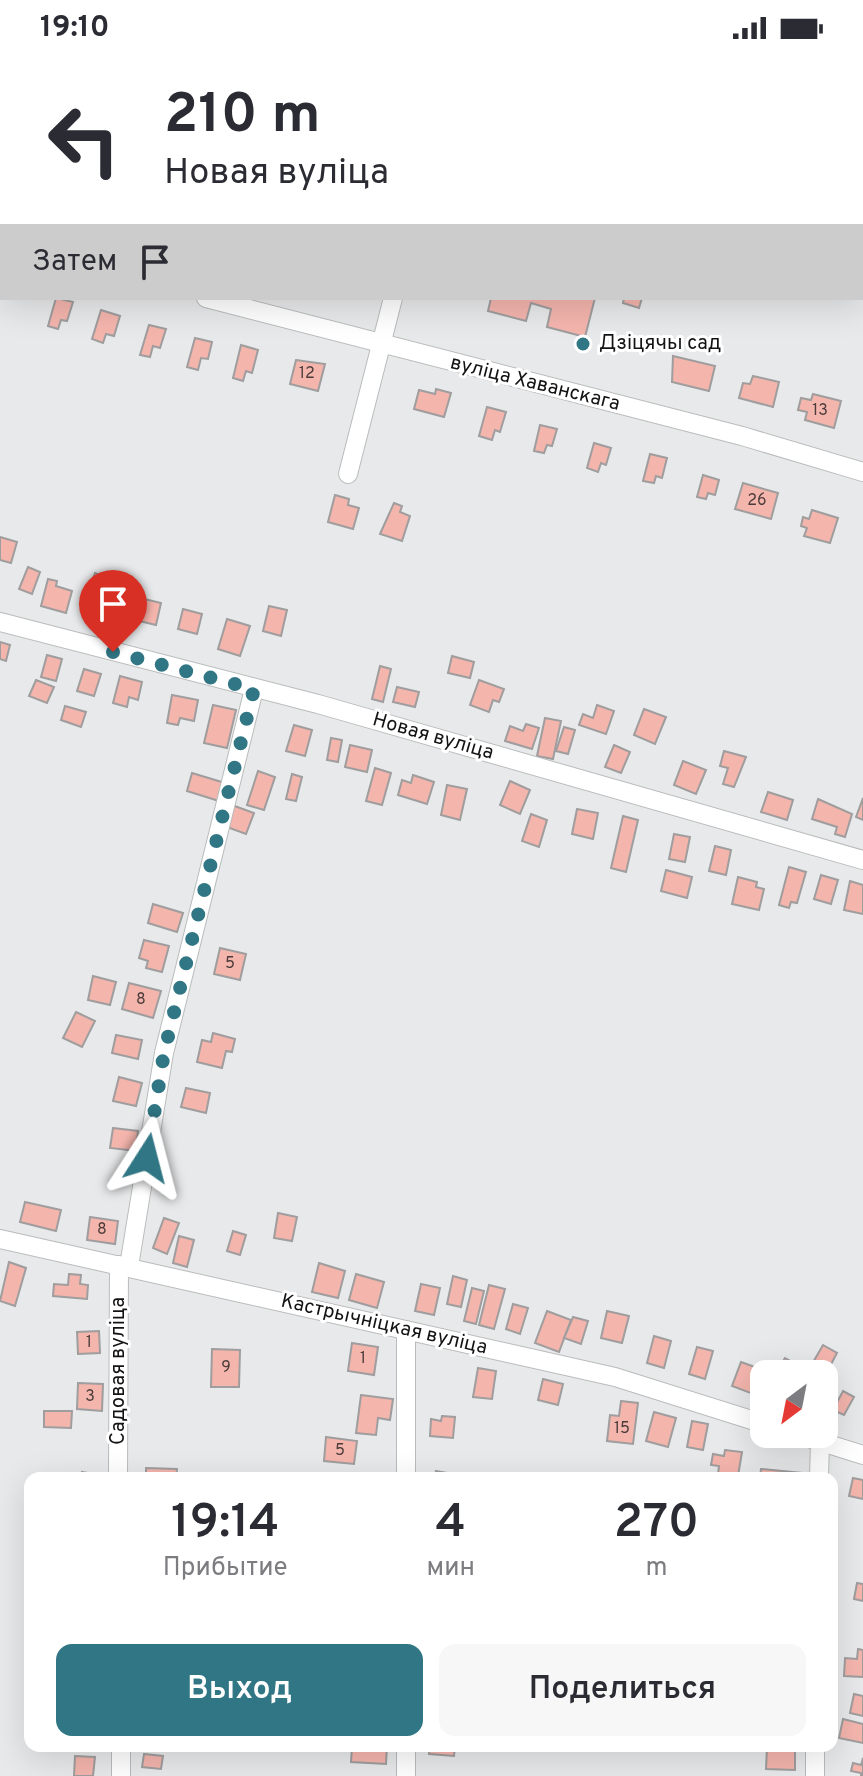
<!DOCTYPE html>
<html lang="ru">
<head>
<meta charset="utf-8">
<style>
  :root { --surface:#fff; --page:#f7f7f7; --text:#2b2b33; --muted:#7c7c81; --accent:#317684 }
  body { margin:0; font-family:Overpass,sans-serif; background:var(--page); color:var(--text); height:100vh; display:flex; flex-direction:column; font-size:30px; white-space:nowrap }
  * { box-sizing:border-box; margin:0 }
  p { font-size:26px; color:var(--muted) }
  .icon { flex:none; width:44px; height:44px; fill:none; stroke:currentColor; stroke-width:2; stroke-linecap:round; stroke-linejoin:round }
  .map { position:relative; flex:1; overflow:hidden }
  .details { position:absolute; left:24px; top:1416px; width:814px; height:280px; display:flex; flex-direction:column; background:var(--surface); border-radius:16px; box-shadow:0 8px 32px #0002 }
  .details>* { flex:none }
  .guide { position:absolute; left:0px; top:0px; width:864px; height:244px; box-shadow:0 8px 32px #0002; background:#fff; color:var(--text); overflow:hidden }
  .needle { width:52px; rotate:212deg }
  .controls { position:absolute; left:750px; top:1304px; display:grid; gap:16px }
  .controls a { display:grid; place-items:center; width:88px; height:88px; border-radius:16px; background:var(--surface); box-shadow:0 8px 32px #0002; font-size:40px }
  .pin { position:absolute; display:grid; place-items:center; width:68px; height:68px; color:#fff; margin:-82px -34px; border-radius:50% 50% 50% 0; rotate:-45deg; box-shadow:0 0 8px #0007 }
  .pin .icon { rotate:45deg }
  .me { position:absolute; width:88px; margin:-44px; rotate:9deg; stroke-linejoin:round; filter:drop-shadow(0 0 6px #0008) }
  .turn { display:flex; align-items:center; gap:28px; height:168px; padding:0 32px; font-size:36px }
  .turn .icon { width:104px; height:104px; stroke-width:2.5 }
  .turn b { display:block; font-size:56px; line-height:68px }
  .then { display:flex; align-items:center; height:76px; padding:0 32px; background:#0003; gap:16px; font-size:30px }
  .eta { display:flex; justify-content:space-evenly; align-items:center; height:136px; text-align:center }
  .eta b { font-size:48px; font-weight:600; line-height:56px }
  .action { display:flex; gap:16px; margin-top:auto; padding:16px 32px }
  .action a { flex:1; height:92px; border-radius:16px; background:var(--accent); color:#fff; font-size:32px; font-weight:600; line-height:92px; text-align:center }
  .action a+a { background:var(--page); color:var(--text) }
  .status { display:flex; justify-content:space-between; align-items:center; height:56px; padding:0 40px; background:var(--surface); direction:ltr }
  .status svg { height:22px; fill:currentColor }
  .map>svg:first-child { display:block }
  .building { fill:#f4b5ad; stroke:#9f9d9d; stroke-width:2 }
  .lines { fill:none; stroke-linecap:round; stroke-linejoin:round }
  .minor-casing { stroke:#babcbc; stroke-width:20 }
  .minor { stroke:#fff; stroke-width:18 }
  .route { stroke:#317684; stroke-width:14; stroke-dasharray:0 25.2 }
  .poi-dot { fill:#317684; stroke:#fff; stroke-width:3 }
  .labels { text-anchor:middle; dominant-baseline:central; stroke-width:6; stroke-linejoin:round; paint-order:stroke }
  .number-label { font-size:16px; fill:#4b3c3a }
  .poi-label { font-size:20px; fill:#131313; stroke:#fff; text-anchor:start }
  .street-label { font-size:20px; fill:#131313; stroke:#fff }
</style>
</head>
<body>
<div class="status"><b>19:10</b><svg viewBox="0 0 49 12"><path d="M0 12V9h3v3zM5 12V6h3v6zM10 12V3h3v9zM15 12V0h3v12zM26 1h20v11H26zM47 4h2v5h-2z"/></svg></div>
<div class="map">
<svg width="863" height="1720" viewBox="0 0 863 1720">
  <rect width="100%" height="100%" fill="#e8e9ea"/>
  <g class="building">
    <polygon points="137,0 171,0 137,2"/>
    <polygon points="218,0 326,0 325,2"/>
    <polygon points="56,242 73,246 67,265 61,264 58,273 48,270"/>
    <polygon points="491,242 595,242 585,281 547,271 551,253 531,247 526,265 488,255"/>
    <polygon points="624,242 642,242 639,252 623,247"/>
    <polygon points="101,254 120,260 114,280 106,278 103,287 92,283"/>
    <polygon points="149,269 166,273 160,292 153,290 150,301 140,299"/>
    <polygon points="195,282 212,286 208,303 201,302 198,314 187,311"/>
    <polygon points="241,289 258,294 252,317 246,315 243,325 233,322"/>
    <polygon points="673,300 715,310 709,335 672,326"/>
    <polygon points="296,304 325,308 318,335 290,328"/>
    <polygon points="753,320 779,326 773,351 739,342 743,327 750,328"/>
    <polygon points="436,333 451,337 444,361 414,353 419,334 435,338"/>
    <polygon points="813,338 841,345 834,372 805,364 807,356 798,354 801,342 811,344"/>
    <polygon points="487,351 506,356 500,376 495,374 492,384 479,380"/>
    <polygon points="540,369 557,373 552,390 547,389 544,397 534,395"/>
    <polygon points="594,387 611,392 606,409 601,407 598,416 587,412"/>
    <polygon points="650,398 667,402 662,422 656,420 654,427 643,425"/>
    <polygon points="703,419 719,424 715,439 708,437 706,443 697,441"/>
    <polygon points="743,427 778,437 771,463 735,453"/>
    <polygon points="335,439 349,443 348,449 359,452 353,473 328,466"/>
    <polygon points="394,447 402,450 400,456 410,460 402,485 380,478"/>
    <polygon points="812,454 838,462 830,487 804,480 807,472 801,470 803,461 809,463"/>
    <polygon points="0,481 17,486 11,507 0,504"/>
    <polygon points="28,511 40,516 32,538 19,533"/>
    <polygon points="95,517 110,523 101,550 86,544"/>
    <polygon points="48,523 57,525 56,530 72,535 66,557 41,550"/>
    <polygon points="136,541 161,547 156,569 131,563"/>
    <polygon points="269,550 287,554 281,580 263,575"/>
    <polygon points="110,551 125,556 118,576 103,571"/>
    <polygon points="183,553 202,558 197,578 178,573"/>
    <polygon points="227,563 250,570 240,600 218,593"/>
    <polygon points="0,586 10,589 6,605 0,603"/>
    <polygon points="47,599 62,603 56,625 41,621"/>
    <polygon points="452,600 474,606 470,622 448,617"/>
    <polygon points="380,610 391,613 383,646 372,643"/>
    <polygon points="84,613 101,618 94,640 77,635"/>
    <polygon points="120,620 142,626 138,644 129,641 127,651 113,647"/>
    <polygon points="36,624 54,631 47,647 29,640"/>
    <polygon points="479,624 504,633 499,646 493,644 489,656 470,649"/>
    <polygon points="397,631 419,636 415,651 393,646"/>
    <polygon points="172,639 198,644 194,665 180,662 178,669 167,667"/>
    <polygon points="213,649 236,654 227,692 204,687"/>
    <polygon points="597,649 614,655 606,678 579,669 583,658 593,662"/>
    <polygon points="65,650 86,656 81,671 61,664"/>
    <polygon points="644,653 666,661 655,688 634,679"/>
    <polygon points="545,662 561,665 553,703 537,700"/>
    <polygon points="526,668 539,672 532,693 505,685 510,670 523,675"/>
    <polygon points="294,669 312,674 305,700 286,695"/>
    <polygon points="564,671 575,674 568,698 556,695"/>
    <polygon points="331,682 342,684 338,706 327,704"/>
    <polygon points="350,689 372,694 367,716 345,711"/>
    <polygon points="614,689 630,696 621,717 605,711"/>
    <polygon points="724,695 746,701 734,731 723,728 728,712 720,710"/>
    <polygon points="683,705 706,714 696,738 674,729"/>
    <polygon points="375,712 391,717 382,749 366,745"/>
    <polygon points="258,715 275,721 264,754 247,749"/>
    <polygon points="192,717 225,727 219,745 187,735"/>
    <polygon points="292,718 302,721 296,745 286,743"/>
    <polygon points="413,719 434,726 427,748 398,739 402,724 411,727"/>
    <polygon points="510,725 530,734 520,758 500,749"/>
    <polygon points="447,729 467,733 460,764 441,759"/>
    <polygon points="768,736 793,744 787,764 761,756"/>
    <polygon points="863,742 863,764 856,761"/>
    <polygon points="818,743 852,758 845,781 835,778 837,771 812,763"/>
    <polygon points="232,749 254,757 246,778 224,770"/>
    <polygon points="577,753 598,757 593,783 572,778"/>
    <polygon points="531,758 547,764 539,791 522,785"/>
    <polygon points="623,760 638,764 626,816 611,812"/>
    <polygon points="674,778 690,781 685,806 669,803"/>
    <polygon points="715,790 731,794 726,819 709,815"/>
    <polygon points="789,811 806,816 797,847 791,846 789,852 779,849"/>
    <polygon points="666,814 692,821 687,842 661,835"/>
    <polygon points="821,819 838,824 831,848 814,843"/>
    <polygon points="738,821 757,826 756,831 764,833 759,854 732,848"/>
    <polygon points="850,825 863,829 863,858 844,854"/>
    <polygon points="153,848 183,857 177,876 148,867"/>
    <polygon points="144,884 169,890 162,916 146,912 148,905 139,902"/>
    <polygon points="220,892 246,898 240,924 214,918"/>
    <polygon points="93,920 116,926 110,949 88,944"/>
    <polygon points="129,927 161,935 153,962 122,953"/>
    <polygon points="76,956 95,965 82,991 63,982"/>
    <polygon points="213,977 235,983 232,996 226,995 222,1012 197,1006 202,984 211,986"/>
    <polygon points="116,979 142,984 138,1003 112,997"/>
    <polygon points="119,1021 142,1027 136,1050 113,1045"/>
    <polygon points="186,1032 210,1037 206,1057 181,1051"/>
    <polygon points="113,1072 138,1075 136,1095 110,1092"/>
    <polygon points="25,1146 61,1154 56,1175 20,1166"/>
    <polygon points="278,1157 297,1161 292,1185 274,1182"/>
    <polygon points="90,1161 118,1165 115,1188 87,1184"/>
    <polygon points="164,1162 179,1167 167,1198 153,1192"/>
    <polygon points="233,1175 246,1179 240,1199 227,1195"/>
    <polygon points="179,1180 194,1184 187,1211 173,1207"/>
    <polygon points="9,1206 26,1212 15,1250 0,1245"/>
    <polygon points="319,1207 345,1215 338,1242 312,1236"/>
    <polygon points="69,1218 81,1219 80,1228 88,1229 87,1243 53,1240 54,1228 68,1229"/>
    <polygon points="356,1218 384,1226 377,1252 349,1244"/>
    <polygon points="453,1220 467,1224 461,1251 447,1248"/>
    <polygon points="421,1228 440,1232 434,1259 415,1255"/>
    <polygon points="489,1229 505,1233 494,1273 479,1269"/>
    <polygon points="472,1232 484,1235 476,1268 464,1265"/>
    <polygon points="513,1248 528,1252 520,1278 506,1273"/>
    <polygon points="547,1255 571,1264 559,1296 535,1287"/>
    <polygon points="607,1255 629,1260 622,1287 601,1282"/>
    <polygon points="573,1261 588,1265 581,1288 564,1282"/>
    <polygon points="99,1275 100,1297 78,1298 77,1276"/>
    <polygon points="654,1280 671,1285 664,1312 647,1307"/>
    <polygon points="352,1287 378,1291 374,1319 348,1315"/>
    <polygon points="823,1289 837,1297 827,1316 812,1308"/>
    <polygon points="697,1291 713,1295 705,1323 689,1318"/>
    <polygon points="212,1293 240,1294 239,1331 211,1331"/>
    <polygon points="785,1302 810,1316 809,1318 784,1318 778,1314"/>
    <polygon points="741,1306 774,1318 764,1318 764,1342 732,1330"/>
    <polygon points="478,1312 496,1315 492,1343 473,1341"/>
    <polygon points="543,1323 563,1328 558,1349 538,1344"/>
    <polygon points="78,1327 103,1328 102,1355 77,1353"/>
    <polygon points="843,1335 854,1341 844,1359 833,1354"/>
    <polygon points="361,1339 393,1343 390,1364 378,1362 376,1379 356,1377"/>
    <polygon points="621,1345 638,1347 633,1388 607,1385 610,1359 619,1360"/>
    <polygon points="44,1355 72,1355 71,1372 44,1371"/>
    <polygon points="654,1356 676,1362 668,1391 646,1385"/>
    <polygon points="442,1360 455,1361 453,1382 430,1380 431,1363 441,1365"/>
    <polygon points="692,1365 708,1368 703,1394 687,1391"/>
    <polygon points="326,1381 357,1385 354,1408 324,1405"/>
    <polygon points="725,1394 742,1396 738,1420 718,1418 719,1410 711,1409 713,1398 724,1400"/>
    <polygon points="146,1412 177,1413 176,1422 146,1422"/>
    <polygon points="761,1413 802,1417 802,1422 760,1422"/>
    <polygon points="436,1415 475,1422 434,1422"/>
    <polygon points="82,1416 99,1419 98,1422 81,1422"/>
    <polygon points="853,1422 863,1424 863,1443 849,1440"/>
    <polygon points="857,1527 863,1528 863,1545 854,1543"/>
    <polygon points="858,1593 863,1594 863,1621 844,1620 845,1602 857,1603"/>
    <polygon points="854,1638 863,1640 863,1660 850,1657"/>
    <polygon points="843,1663 863,1668 863,1687 839,1682"/>
    <polygon points="352,1690 387,1690 386,1708 351,1706"/>
    <polygon points="430,1690 455,1690 454,1700 429,1698"/>
    <polygon points="767,1691 795,1691 795,1714 766,1713"/>
    <polygon points="144,1698 163,1700 161,1713 142,1711"/>
    <polygon points="75,1700 95,1701 93,1720 74,1720"/>
    <polygon points="863,1702 863,1720 861,1720 861,1717 851,1715 853,1707 861,1709"/>
  </g>
  <g class="lines">
    <g class="minor-casing">
      <g id="minor">
        <polyline points="414,0 420,2"/>
        <polyline points="579,0 582,2"/>
        <polyline points="28,2 29,0"/>
        <polyline points="362,2 363,0"/>
        <polyline points="458,2 458,0"/>
        <polyline points="752,2 753,0"/>
        <polyline points="0,102 2,95"/>
        <polyline points="0,163 2,167"/>
        <polyline points="206,242 742,380 863,416"/>
        <polyline points="348,418 393,242"/>
        <polyline points="0,566 318,648 863,804"/>
        <polyline points="0,1183 615,1321 764,1368"/>
        <polyline points="129,1210 164,997 254,633"/>
        <polyline points="406,1274 406,1422"/>
        <polyline points="796,1378 863,1399"/>
        <polyline points="118,1422 119,1209"/>
        <polyline points="819,1422 820,1385"/>
        <polyline points="121,1690 121,1720"/>
        <polyline points="406,1690 406,1720"/>
        <polyline points="815,1690 815,1720"/>
      </g>
    </g>
    <use href="#minor" class="minor"/>
  </g>
  <g class="lines">
    <polyline class="route" points="113,596 254,633 164,997 147,1102"/>
  </g>
  <circle class="poi-dot" cx="583" cy="288" r="8"/>
  <g class="labels">
    <g class="number-label">
      <text x="307" y="318">12</text>
      <text x="820" y="355">13</text>
      <text x="757" y="445">26</text>
      <text x="230" y="908">5</text>
      <text x="141" y="944">8</text>
      <text x="102" y="1174">8</text>
      <text x="89" y="1287">1</text>
      <text x="363" y="1303">1</text>
      <text x="226" y="1312">9</text>
      <text x="90" y="1341">3</text>
      <text x="622" y="1373">15</text>
      <text x="340" y="1395">5</text>
    </g>
    <g class="poi-label">
      <text x="599" y="288">Дзіцячы сад</text>
    </g>
    <g class="street-label">
      <text transform="translate(535 328) rotate(14)">вуліца Хаванскага</text>
      <text transform="translate(433 681) rotate(16)">Новая вуліца</text>
      <text transform="translate(384 1269) rotate(13)">Кастрычніцкая вуліца</text>
      <text transform="translate(119 1315) rotate(-90)">Садовая вуліца</text>
    </g>
  </g>
</svg>
<div class="controls">
<a><svg class="needle" viewBox="-14 -14 28 28"><path d="M0-13l5 13h-10z" fill="#e53935"/><path d="M0 13l5-13h-10z" fill="#7c7c81"/></svg></a>
</div>
<div class="pin" style="left:113px;top:596px;background:#d93025"><svg class="icon" aria-label="arrive" viewBox="0 0 24 24"><path d="M6 21V4h12l-3 4 3 4H6"/></svg></div>
<svg class="me" style="left:147px;top:1102px" viewBox="-20 -20 40 40"><path d="M0-17L14 15 0 8-14 15z" fill="#317684" stroke="#fff" stroke-width="4"/></svg>
<div class="guide">
<div class="turn"><svg class="icon" aria-label="left" viewBox="0 0 24 24"><path d="M17 20v-9H6M10 6l-5 5 5 5"/></svg><div><b>210 m</b>Новая вуліца</div></div>
<div class="then">Затем<svg class="icon" aria-label="arrive" viewBox="0 0 24 24"><path d="M6 21V4h12l-3 4 3 4H6"/></svg></div>
</div>
<section class="details">
<div class="eta">
<div><b>19:14</b><p>Прибытие</p></div>
<div><b>4</b><p>мин</p></div>
<div><b>270</b><p>m</p></div>
</div>
<div class="action"><a>Выход</a><a>Поделиться</a></div>
</section>
</div>
</body>
</html>
